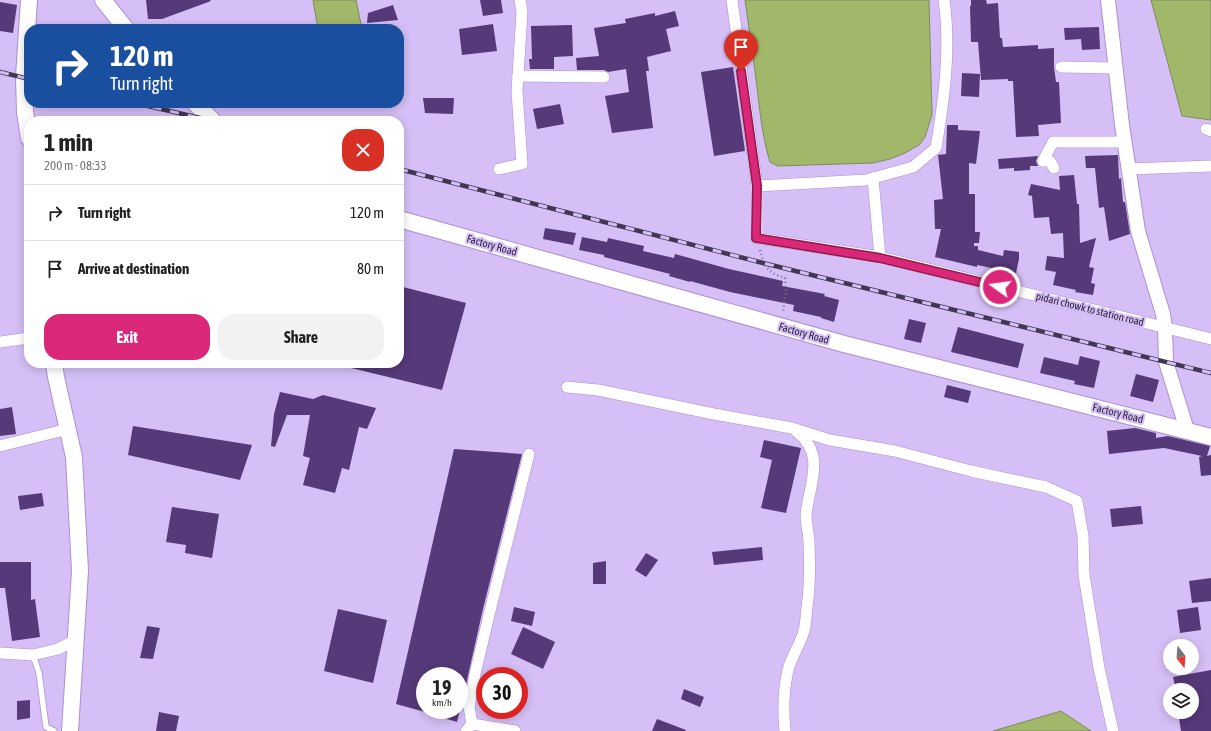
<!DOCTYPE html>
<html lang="en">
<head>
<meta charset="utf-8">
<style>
  :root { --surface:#fff; --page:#f2f2f2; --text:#222; --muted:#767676; --line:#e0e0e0; --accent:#db2777 }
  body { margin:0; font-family:"Asap Condensed",sans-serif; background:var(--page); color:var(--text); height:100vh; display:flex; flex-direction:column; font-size:15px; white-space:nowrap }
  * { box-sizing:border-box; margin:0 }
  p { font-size:13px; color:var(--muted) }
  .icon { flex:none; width:22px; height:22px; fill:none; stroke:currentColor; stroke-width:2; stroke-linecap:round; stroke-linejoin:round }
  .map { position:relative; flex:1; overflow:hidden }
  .drawer { position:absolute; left:24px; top:116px; width:380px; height:252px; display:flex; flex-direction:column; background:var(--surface); border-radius:16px; box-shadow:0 2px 10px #0003 }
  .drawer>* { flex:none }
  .hud { position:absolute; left:24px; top:24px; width:380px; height:84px; border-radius:16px; box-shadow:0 2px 10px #0003; background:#1a4fa0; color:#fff; overflow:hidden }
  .needle { width:26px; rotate:163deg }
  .tools { position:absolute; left:1163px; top:639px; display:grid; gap:8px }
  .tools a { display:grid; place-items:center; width:36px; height:36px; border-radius:50%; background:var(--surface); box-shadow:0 2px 10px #0003; font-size:20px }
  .speed { position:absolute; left:416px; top:667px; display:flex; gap:8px; font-size:20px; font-weight:700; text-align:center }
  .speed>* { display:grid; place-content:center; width:52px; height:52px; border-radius:50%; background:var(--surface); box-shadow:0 2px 10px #0003; line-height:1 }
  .speed small { font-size:10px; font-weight:400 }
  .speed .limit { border:6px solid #d22; background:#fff; color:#111 }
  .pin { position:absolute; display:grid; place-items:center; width:34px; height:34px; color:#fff; margin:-41px -17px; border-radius:50% 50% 50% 0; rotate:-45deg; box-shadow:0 0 4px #0007 }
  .pin .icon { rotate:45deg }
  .me { position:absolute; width:44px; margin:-22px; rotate:284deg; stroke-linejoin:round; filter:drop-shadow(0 0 3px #0008) }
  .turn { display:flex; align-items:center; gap:14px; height:84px; padding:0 20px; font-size:18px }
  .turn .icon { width:52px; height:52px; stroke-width:2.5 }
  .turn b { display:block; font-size:28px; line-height:34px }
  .round { display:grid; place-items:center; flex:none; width:42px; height:42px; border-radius:16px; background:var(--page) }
  .summary { display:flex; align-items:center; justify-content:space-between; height:68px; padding:0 20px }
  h1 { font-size:24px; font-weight:700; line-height:30px }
  .cta { display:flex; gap:8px; margin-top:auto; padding:8px 20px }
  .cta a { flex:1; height:46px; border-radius:16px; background:var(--accent); color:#fff; font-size:16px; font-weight:700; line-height:46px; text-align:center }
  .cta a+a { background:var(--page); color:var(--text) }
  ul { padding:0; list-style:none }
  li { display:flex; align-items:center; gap:12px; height:56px; padding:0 20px; border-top:1px solid var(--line) }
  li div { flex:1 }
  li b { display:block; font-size:15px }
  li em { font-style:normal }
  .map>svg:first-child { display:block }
  .water { fill:#a1b86a; stroke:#7e8b5c }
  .building { fill:#563979 }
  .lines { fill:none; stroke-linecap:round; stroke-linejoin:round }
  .service-casing { stroke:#ab90d1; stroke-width:7 }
  .minor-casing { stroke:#ab90d1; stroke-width:12 }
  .tertiary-casing { stroke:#ab90d1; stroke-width:16 }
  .secondary-casing { stroke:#ab90d1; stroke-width:18 }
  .path { stroke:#806f97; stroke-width:2.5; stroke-dasharray:1 3; stroke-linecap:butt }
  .service { stroke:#fff; stroke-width:5.5 }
  .minor { stroke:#fff; stroke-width:11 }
  .tertiary { stroke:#fff; stroke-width:14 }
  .secondary { stroke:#fff; stroke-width:16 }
  .rail-casing { stroke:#423653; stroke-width:4.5 }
  .rail { stroke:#d5bff6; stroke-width:3; stroke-dasharray:9; stroke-linecap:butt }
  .route-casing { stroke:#8e194d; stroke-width:10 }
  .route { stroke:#db2777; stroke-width:7 }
  .labels { text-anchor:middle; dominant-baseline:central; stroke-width:4; stroke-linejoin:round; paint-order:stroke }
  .street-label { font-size:11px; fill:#2e233d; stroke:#d5bff6 }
</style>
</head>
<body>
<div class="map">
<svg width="1211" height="731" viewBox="0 0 1211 731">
  <rect width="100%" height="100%" fill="#d5bff6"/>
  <g class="water">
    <polygon points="313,0 356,0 362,29 318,29"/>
    <path d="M745 0H929L932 115 925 137 919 145 905 153 890 159 873 163 778 166 770 162C761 133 759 101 755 71 752 47 748 24 745 0Z"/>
    <polygon points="1151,0 1211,0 1211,120 1182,116"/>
    <polygon points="1061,711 1091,731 993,731"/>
  </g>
  <g class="building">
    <polygon points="146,0 210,0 211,1 162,19 148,19"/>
    <polygon points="480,0 501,0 503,13 483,16"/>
    <polygon points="971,0 986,0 987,4 998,3 1000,38 1002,38 1003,47 1038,45 1038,49 1054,48 1054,67 1056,82 1059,82 1061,123 1038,125 1039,136 1016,137 1013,81 1008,81 1008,79 981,80 978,42 971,42 970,6 971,6"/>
    <polygon points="0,2 17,5 13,33 0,31"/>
    <polygon points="393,5 398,20 367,23 368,13"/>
    <polygon points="675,11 679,26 666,29 671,51 647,57 649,71 646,71 653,128 612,133 605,96 629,92 626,69 608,72 604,70 577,70 576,58 599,56 594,28 626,23 625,19 655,13 655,16"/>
    <polygon points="493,24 497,51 462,55 459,29"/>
    <polygon points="572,25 573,56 554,57 554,69 530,69 529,59 532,59 531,26"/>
    <polygon points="1099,27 1100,49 1082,50 1081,39 1065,40 1064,28"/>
    <polygon points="733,67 745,151 714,156 701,72"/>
    <polygon points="962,73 980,74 979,97 961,96"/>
    <polygon points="423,98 454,98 453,114 425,113"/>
    <polygon points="560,104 564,124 537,129 533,109"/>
    <polygon points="947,125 958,125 958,130 980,131 976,164 969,163 969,194 975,194 975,232 980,232 979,243 974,243 974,246 978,246 978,250 1003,256 1004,250 1019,252 1019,259 1016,273 977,265 977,267 935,257 941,229 935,229 934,200 943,199 938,155 946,154"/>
    <polygon points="1118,155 1119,179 1121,178 1123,202 1125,202 1130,234 1109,241 1104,207 1099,208 1095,168 1086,168 1085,156"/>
    <polygon points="1038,156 1036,161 1038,166 1030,166 1030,170 1014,171 1014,168 999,169 998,159"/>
    <polygon points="1074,175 1077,204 1079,204 1080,243 1096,238 1089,267 1094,268 1091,283 1095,284 1093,295 1075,292 1076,290 1053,285 1056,272 1045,270 1047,256 1064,258 1063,233 1051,234 1049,217 1034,218 1032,196 1028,195 1031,184 1060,190 1059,176"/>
    <polygon points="545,228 576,233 573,245 543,239"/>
    <polygon points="582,237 607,242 608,238 644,246 643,251 674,258 675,254 729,269 783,281 782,286 825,294 824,296 839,300 834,322 821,318 821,317 793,311 794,305 730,292 690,281 690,282 669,276 670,274 604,257 604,255 579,250"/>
    <polygon points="399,286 466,303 442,390 347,367 348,363 399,363"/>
    <polygon points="909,319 926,323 921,343 904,339"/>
    <polygon points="958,327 1024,344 1018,368 951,352"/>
    <polygon points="1080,356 1100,361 1094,388 1074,384 1075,381 1040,373 1044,357 1078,365"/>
    <polygon points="1136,374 1159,380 1153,402 1130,396"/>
    <polygon points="947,385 971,391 968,403 944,397"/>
    <polygon points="280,392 313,399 323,395 376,408 367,429 359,427 349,470 342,468 335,493 303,485 310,458 303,456 310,415 287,415 275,447 271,446 274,414"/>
    <polygon points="12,407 16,434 0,436 0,409"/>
    <polygon points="133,426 252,445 240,480 128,455"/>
    <polygon points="1135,428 1156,433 1156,438 1168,436 1210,446 1207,456 1211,455 1211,475 1201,476 1199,457 1202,456 1164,448 1109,454 1107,431"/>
    <polygon points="764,440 801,448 786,513 761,508 772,460 760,457"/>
    <polygon points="454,449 522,454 483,609 463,698 459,697 459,676 425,676 425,712 396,704"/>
    <polygon points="42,493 44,506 20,510 18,496"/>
    <polygon points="1141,506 1143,524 1112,527 1110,509"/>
    <polygon points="172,507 219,514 212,558 185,553 186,545 166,542"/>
    <polygon points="762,547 763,560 714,565 712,552"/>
    <polygon points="646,553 658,560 646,577 635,570"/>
    <polygon points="606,561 606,584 593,584 593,563"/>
    <polygon points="0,562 31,562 31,600 35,599 40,637 12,641 5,588 0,588"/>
    <polygon points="1211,578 1211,601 1192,603 1189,581"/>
    <polygon points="514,607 535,612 532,626 511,621"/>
    <polygon points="1198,607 1201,630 1180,633 1177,610"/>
    <polygon points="338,609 387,620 373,683 324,671"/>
    <polygon points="147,626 160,628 153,659 140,658"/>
    <polygon points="523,627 555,642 543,669 511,654"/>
    <polygon points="1211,670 1211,731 1181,731 1179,718 1192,716 1192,690 1176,690 1173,677"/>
    <polygon points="684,689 704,697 700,707 681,699"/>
    <polygon points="30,700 30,718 17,720 17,701"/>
    <polygon points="428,710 460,710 457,722 427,713"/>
    <polygon points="159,712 179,716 176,731 156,731"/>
    <polygon points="657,719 686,730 685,731 652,731"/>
  </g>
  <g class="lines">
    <g class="service-casing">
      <polyline id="service" points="33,655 39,673 46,727 54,731"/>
    </g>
    <g class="minor-casing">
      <g id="minor">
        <polyline points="732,0 757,186 757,238 880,257 1211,339"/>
        <polyline points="1061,67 1116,68"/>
        <polyline points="518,76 604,77"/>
        <polyline points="1206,129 1211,131"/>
        <polyline points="1054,168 1050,161 1043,161 1053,142 1124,142"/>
        <polyline points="499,169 522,164 517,91 522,12 520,0"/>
        <polyline points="1128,169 1211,166"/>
        <polyline points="873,178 880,257"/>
        <path d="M757 186 866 180 913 167 936 148C944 100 951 49 944 0"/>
        <polyline points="0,342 29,338"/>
        <polyline points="567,387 598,390 714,414 792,428 830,440 895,451 971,471 1046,487 1077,501 1083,536 1084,575 1099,668 1113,731"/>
        <polyline points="0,446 68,429"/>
        <polyline points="0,653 33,655 58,649 76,640"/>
        <polyline points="466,731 472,724"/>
        <polyline points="515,731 472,724 469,707 475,674 490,611 529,454"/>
        <path d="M785 731C783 710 783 691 788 670 791 657 800 645 804 631 806 623 806 615 807 607 810 586 810 564 809 543 809 534 806 524 806 515 809 484 827 455 796 431"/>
      </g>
    </g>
    <g class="tertiary-casing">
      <polyline id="tertiary" points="1108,0 1122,125 1138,231 1163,314 1165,328 1166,362 1187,430"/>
    </g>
    <g class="secondary-casing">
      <g id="secondary">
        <polyline points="29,0 24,77 25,112 29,138"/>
        <polyline points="103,0 126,29"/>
        <polyline points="195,103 213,121"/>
        <polyline points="399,219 844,344 1211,437"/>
        <polyline points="54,363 56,377 74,457 80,571 70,731"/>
      </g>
    </g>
    <path class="path" d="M760 250C765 268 767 272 785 278L786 290 783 312"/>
    <use href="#service" class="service"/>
    <use href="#minor" class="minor"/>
    <use href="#tertiary" class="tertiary"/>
    <use href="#secondary" class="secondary"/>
    <g class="rail-casing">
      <g id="rail">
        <polyline points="0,72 29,79"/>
        <polyline points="135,103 213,121"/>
        <polyline points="399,169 763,263 1211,373"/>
      </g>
    </g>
    <use href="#rail" class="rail"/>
  </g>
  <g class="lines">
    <g class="route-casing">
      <polyline id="route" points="741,71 757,186 756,238 880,258 1000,287"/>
    </g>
    <use href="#route" class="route"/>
  </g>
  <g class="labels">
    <g class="street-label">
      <text transform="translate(492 245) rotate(16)">Factory Road</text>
      <text transform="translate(1090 309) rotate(14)">pidari chowk to station road</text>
      <text transform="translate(804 333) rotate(16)">Factory Road</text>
      <text transform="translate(1118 413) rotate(14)">Factory Road</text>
    </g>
  </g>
</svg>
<div class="tools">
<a><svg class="needle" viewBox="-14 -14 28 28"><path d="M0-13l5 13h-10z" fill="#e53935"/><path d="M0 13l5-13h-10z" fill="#767676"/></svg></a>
<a><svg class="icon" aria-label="layers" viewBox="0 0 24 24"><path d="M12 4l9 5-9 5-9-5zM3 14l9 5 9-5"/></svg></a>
</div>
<div class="speed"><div>19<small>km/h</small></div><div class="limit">30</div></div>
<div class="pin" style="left:741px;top:71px;background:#d93025"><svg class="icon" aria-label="arrive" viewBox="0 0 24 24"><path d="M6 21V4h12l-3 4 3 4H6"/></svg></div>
<svg class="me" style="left:1000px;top:287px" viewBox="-20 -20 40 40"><circle r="17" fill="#db2777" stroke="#fff" stroke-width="3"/><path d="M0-11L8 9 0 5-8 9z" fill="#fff"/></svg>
<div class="hud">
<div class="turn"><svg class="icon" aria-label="right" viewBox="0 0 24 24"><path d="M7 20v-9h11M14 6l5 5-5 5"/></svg><div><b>120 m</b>Turn right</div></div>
</div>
<section class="drawer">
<div class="summary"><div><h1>1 min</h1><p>200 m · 08:33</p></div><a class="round" style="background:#d93025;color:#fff"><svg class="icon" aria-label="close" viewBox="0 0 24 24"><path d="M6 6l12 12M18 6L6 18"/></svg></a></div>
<ul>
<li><svg class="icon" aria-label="right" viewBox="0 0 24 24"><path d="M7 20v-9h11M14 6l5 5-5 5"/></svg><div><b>Turn right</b></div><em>120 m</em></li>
<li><svg class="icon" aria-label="arrive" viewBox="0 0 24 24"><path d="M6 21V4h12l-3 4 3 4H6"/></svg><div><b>Arrive at destination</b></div><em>80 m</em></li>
</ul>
<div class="cta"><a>Exit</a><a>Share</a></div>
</section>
</div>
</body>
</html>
